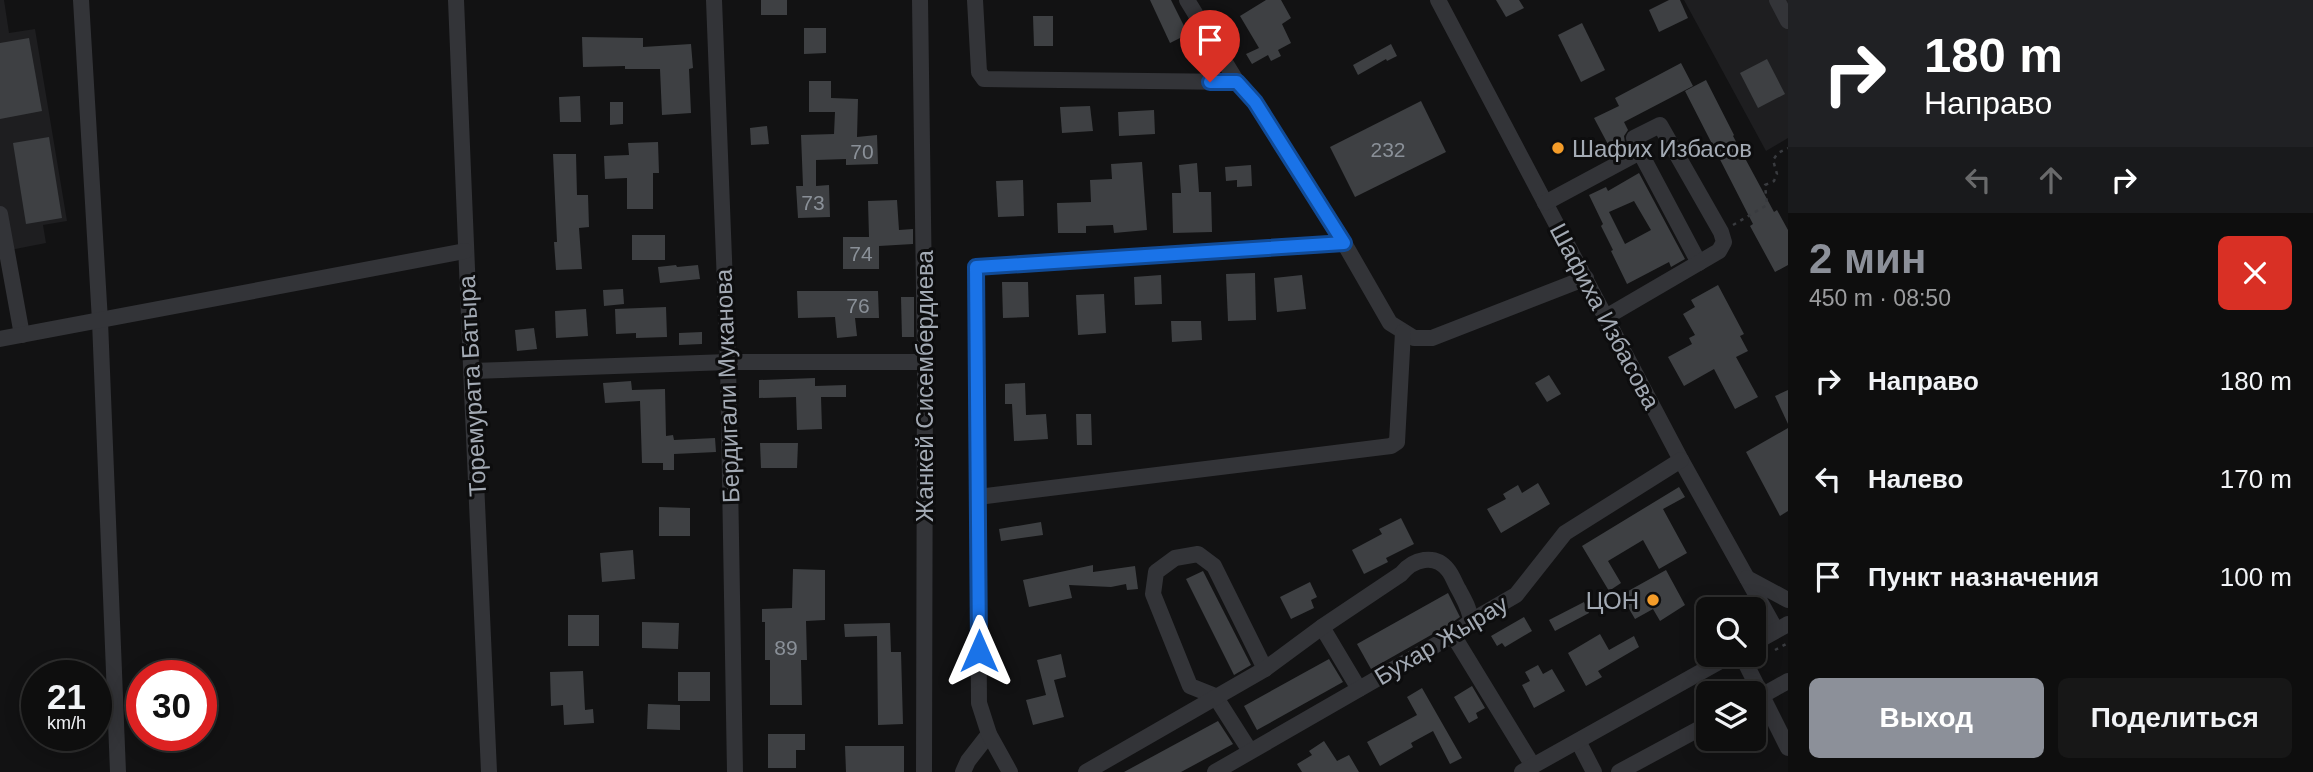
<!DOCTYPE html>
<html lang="ru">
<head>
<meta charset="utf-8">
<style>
  :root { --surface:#0e0e0e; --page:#171717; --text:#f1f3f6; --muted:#9b9c9e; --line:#2e2e2e; --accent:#8c9099 }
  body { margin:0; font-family:Arial,sans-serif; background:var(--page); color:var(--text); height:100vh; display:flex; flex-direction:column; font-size:26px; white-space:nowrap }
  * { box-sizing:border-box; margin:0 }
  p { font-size:23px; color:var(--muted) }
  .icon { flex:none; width:38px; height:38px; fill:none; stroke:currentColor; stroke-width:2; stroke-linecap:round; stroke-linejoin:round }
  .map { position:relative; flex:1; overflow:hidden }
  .panel { display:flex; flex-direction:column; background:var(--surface); width:525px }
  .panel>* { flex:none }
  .hud { background:#202124; color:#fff; overflow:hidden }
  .fabs { position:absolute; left:1696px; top:597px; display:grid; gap:14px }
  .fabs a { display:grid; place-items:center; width:70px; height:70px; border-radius:10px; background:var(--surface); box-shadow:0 4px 18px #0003,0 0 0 2px var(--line); font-size:35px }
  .speed { position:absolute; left:21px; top:660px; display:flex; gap:14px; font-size:35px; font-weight:700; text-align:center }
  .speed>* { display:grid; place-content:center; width:91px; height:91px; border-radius:50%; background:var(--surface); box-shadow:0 4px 18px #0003,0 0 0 2px var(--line); line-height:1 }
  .speed small { font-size:18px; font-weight:400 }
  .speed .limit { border:10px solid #d22; background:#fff; color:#111 }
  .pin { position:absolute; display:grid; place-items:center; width:60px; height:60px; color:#fff; margin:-72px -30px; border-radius:50% 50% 50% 0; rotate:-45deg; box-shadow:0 0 7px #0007 }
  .pin .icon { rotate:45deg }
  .me { position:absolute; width:77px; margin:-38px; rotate:0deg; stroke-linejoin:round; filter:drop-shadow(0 0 5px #0008) }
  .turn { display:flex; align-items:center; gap:24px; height:147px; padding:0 21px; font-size:32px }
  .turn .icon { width:91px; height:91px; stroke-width:2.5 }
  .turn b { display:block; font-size:49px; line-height:60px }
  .lanes { display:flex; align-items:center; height:66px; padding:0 21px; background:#0003; justify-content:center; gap:35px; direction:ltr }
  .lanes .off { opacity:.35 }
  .round { display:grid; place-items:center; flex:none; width:74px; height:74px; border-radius:10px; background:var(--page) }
  .headline { display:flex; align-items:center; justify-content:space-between; height:119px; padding:0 21px }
  h1 { font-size:42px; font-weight:700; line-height:52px; color:var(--accent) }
  .button { display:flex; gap:14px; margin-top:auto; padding:14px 21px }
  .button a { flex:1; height:80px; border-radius:10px; background:var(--accent); color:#fff; font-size:28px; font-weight:700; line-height:80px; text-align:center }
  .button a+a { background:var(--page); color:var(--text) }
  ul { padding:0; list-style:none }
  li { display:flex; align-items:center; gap:21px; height:98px; padding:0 21px }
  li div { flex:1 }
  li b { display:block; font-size:26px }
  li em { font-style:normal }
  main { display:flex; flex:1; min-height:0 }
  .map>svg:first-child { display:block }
  .built { fill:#1e1e20 }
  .building { fill:#3e4043; fill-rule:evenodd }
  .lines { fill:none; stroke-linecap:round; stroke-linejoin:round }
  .path { stroke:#393b3f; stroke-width:2.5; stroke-dasharray:3.5 5; stroke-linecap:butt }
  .minor { stroke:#333438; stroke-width:16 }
  .route-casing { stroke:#114b97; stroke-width:18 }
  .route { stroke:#1a73e8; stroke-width:12 }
  .poi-dot { fill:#f49c29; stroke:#0d0d0e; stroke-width:2.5 }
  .labels { text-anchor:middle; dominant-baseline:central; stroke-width:6; stroke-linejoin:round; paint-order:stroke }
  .number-label { font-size:21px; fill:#8a9098 }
  .poi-label { font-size:24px; fill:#a3aab4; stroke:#0d0d0e; text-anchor:start }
  .street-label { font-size:24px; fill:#a3aab4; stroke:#0d0d0e }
</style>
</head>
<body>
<main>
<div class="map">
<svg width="1788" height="772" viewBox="0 0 1788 772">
  <rect width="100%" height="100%" fill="#121213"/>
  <g class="built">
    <polygon points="0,0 4,0 9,33 35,29 67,221 43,225 46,243 0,252"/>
    <polygon points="1684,0 1788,0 1788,138 1766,151"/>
  </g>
  <g class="building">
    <rect x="761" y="0" width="26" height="15"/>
    <polygon points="1150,0 1171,0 1188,34 1170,43"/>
    <polygon points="1266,0 1281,0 1291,18 1282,24 1291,43 1278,50 1281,56 1271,61 1268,55 1252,64 1246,54 1259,48 1240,16"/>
    <polygon points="1496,0 1519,0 1524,8 1506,17"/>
    <polygon points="1669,0 1680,0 1688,18 1659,32 1649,10"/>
    <polygon points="1033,16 1053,16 1053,46 1034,46"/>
    <polygon points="1582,23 1605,70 1581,82 1558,35"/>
    <polygon points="804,28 826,28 826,53 804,54"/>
    <polygon points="582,37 643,38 643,47 691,44 693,68 689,69 691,113 662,115 660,69 625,69 625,66 583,67"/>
    <polygon points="29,38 42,111 0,119 0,43"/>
    <polygon points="1391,44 1397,56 1387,61 1386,59 1358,75 1353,65"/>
    <polygon points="1767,59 1785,94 1758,108 1740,73"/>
    <polygon points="1681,63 1693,86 1624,122 1628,130 1624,136 1625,143 1611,150 1594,118 1619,106 1615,98"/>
    <polygon points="1706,80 1734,135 1733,136 1774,212 1777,210 1788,230 1788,265 1775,272 1750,226 1753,224 1685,91"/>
    <polygon points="809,81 831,81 831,98 858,99 857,137 877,135 878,164 846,165 846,159 816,160 816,186 829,185 830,217 798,218 796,186 803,186 801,135 834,134 835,112 809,112"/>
    <polygon points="580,96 581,122 560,122 559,97"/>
    <polygon points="1421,101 1446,152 1355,197 1330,147"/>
    <polygon points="610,102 623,102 623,124 610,125"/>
    <polygon points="1090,106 1093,131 1062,133 1060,107"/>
    <polygon points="1154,110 1155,134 1119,136 1118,112"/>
    <polygon points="767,126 769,144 751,145 750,128"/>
    <polygon points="49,137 62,218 26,224 13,143"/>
    <polygon points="658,142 659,173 653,173 653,209 627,209 627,178 605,179 604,156 629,155 628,143"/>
    <polygon points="553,154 576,154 577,195 588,195 589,227 579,228 582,269 556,270 554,242 557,242"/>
    <polygon points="1142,162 1147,230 1114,233 1113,225 1086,226 1086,233 1058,233 1057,203 1091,202 1090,180 1112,179 1111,164"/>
    <polygon points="1197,163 1199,192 1211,192 1212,232 1173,233 1172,193 1181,193 1179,165"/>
    <polygon points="1251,165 1252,186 1237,187 1237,180 1226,181 1225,167"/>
    <path d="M1639 173 1685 259 1671 267 1669 262 1627 284 1611 251 1613 250 1601 226 1603 224 1589 195 1606 187 1608 191ZM1634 201 1651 230 1625 244 1609 212Z"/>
    <polygon points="1023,180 1024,216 998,217 996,181"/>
    <polygon points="897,200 899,230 913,229 913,244 879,246 879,269 843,269 843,237 869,237 868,201"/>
    <rect x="632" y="235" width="33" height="25"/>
    <polygon points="676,265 677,267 698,265 700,279 660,283 658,267"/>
    <polygon points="1255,273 1256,320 1228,321 1226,274"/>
    <polygon points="1161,275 1162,304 1135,305 1134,277"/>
    <polygon points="1302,275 1306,309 1277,312 1274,278"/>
    <polygon points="1002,282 1028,282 1029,317 1003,318"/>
    <polygon points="1718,285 1744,334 1740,336 1748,351 1736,357 1758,397 1735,409 1714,369 1684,386 1668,357 1692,344 1689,338 1695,335 1683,314 1695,307 1691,300"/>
    <polygon points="623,289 624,304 604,306 603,290"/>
    <polygon points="797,291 878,291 879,318 855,318 857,336 837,338 835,317 798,318"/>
    <polygon points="1104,294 1106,333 1078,335 1076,295"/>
    <polygon points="901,297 914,297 914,337 902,337"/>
    <polygon points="666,307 667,337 636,338 636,333 616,334 615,309"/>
    <polygon points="586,309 588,336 556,338 555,311"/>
    <polygon points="1171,321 1201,321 1202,340 1172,342"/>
    <polygon points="534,328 537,349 517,351 515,330"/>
    <polygon points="702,332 702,344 679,345 679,333"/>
    <polygon points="1549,375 1561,394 1547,402 1535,383"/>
    <polygon points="815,378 815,386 846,385 846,397 821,397 822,429 797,430 796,397 759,398 759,380"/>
    <polygon points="631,381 632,390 665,389 666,436 673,435 674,440 715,438 716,452 674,454 674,470 663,470 663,463 642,463 640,401 605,403 603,383"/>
    <polygon points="1025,383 1026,415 1046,414 1048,439 1014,441 1012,404 1005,404 1005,384"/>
    <polygon points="1788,390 1788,424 1775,396"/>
    <polygon points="1076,414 1091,414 1092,445 1077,445"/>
    <polygon points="1788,428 1788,511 1780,516 1746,452"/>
    <polygon points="760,443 798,443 797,468 761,468"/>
    <polygon points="1538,483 1550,504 1501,533 1487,509 1506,499 1503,494 1518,485 1522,493"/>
    <polygon points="1679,487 1685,497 1663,509 1687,553 1659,569 1643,540 1608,561 1621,583 1609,591 1582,546"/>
    <polygon points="659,507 690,508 690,536 659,536"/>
    <polygon points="1401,518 1414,544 1386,558 1388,562 1364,574 1352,550 1382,534 1379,529"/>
    <polygon points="1041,522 1043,535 1001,541 999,529"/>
    <polygon points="633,550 635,579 602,582 600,553"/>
    <polygon points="1093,565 1093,572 1135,566 1138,589 1127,590 1126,584 1111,587 1069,585 1072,598 1029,607 1023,580"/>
    <polygon points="793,569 825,570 825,620 806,621 807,660 801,660 802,705 770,705 770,660 765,660 765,622 762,622 762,609 792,608"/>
    <polygon points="1666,570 1685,605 1660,621 1653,609 1635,619 1621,595"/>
    <polygon points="1203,571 1251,665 1234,675 1186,579"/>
    <polygon points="1310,582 1317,597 1311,600 1314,608 1291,619 1280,597"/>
    <polygon points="1448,593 1460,617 1447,626 1371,669 1357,644"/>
    <polygon points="1584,602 1589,613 1555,631 1549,620"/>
    <rect x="568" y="615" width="31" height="31"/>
    <polygon points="1524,617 1532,631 1505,647 1502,643 1497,646 1491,636"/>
    <polygon points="642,622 679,623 678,649 642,648"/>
    <polygon points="890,623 891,652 901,652 903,724 878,725 877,636 845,637 844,624"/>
    <polygon points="1600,634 1609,650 1634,636 1639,647 1598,671 1602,677 1586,686 1568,653"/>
    <polygon points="1061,654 1066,677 1054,680 1064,717 1033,725 1026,700 1046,695 1037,660"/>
    <polygon points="1329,659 1343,682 1257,730 1244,706"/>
    <polygon points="1538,665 1543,674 1552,669 1565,691 1534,708 1522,685 1530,681 1525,672"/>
    <polygon points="583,671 585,710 593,709 594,723 564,725 563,705 551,706 550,672"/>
    <rect x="678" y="672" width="32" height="29"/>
    <polygon points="1472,686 1485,708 1476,713 1478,718 1469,723 1454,697"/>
    <polygon points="1422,688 1462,758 1450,764 1433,731 1411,743 1413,747 1380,766 1367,742 1417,715 1407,697"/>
    <polygon points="648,704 680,705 680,730 647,729"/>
    <polygon points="1218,721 1233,744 1181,772 1124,772"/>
    <polygon points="768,734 805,734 805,750 796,750 796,768 768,768"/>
    <polygon points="1324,741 1337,761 1349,755 1359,772 1302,772 1297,764 1312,755 1309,751"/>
    <polygon points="845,746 904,746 904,772 846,772"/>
  </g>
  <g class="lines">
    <g class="path">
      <polyline points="1733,225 1767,205 1765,185 1774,181 1777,174 1773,160 1778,153 1788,148"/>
      <polyline points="1775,650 1788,643"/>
    </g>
    <g class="minor">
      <polyline points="81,0 100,321 118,772"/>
      <path d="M456 0C465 257 478 515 489 772"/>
      <polyline points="714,0 728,362 735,772"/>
      <polyline points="920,0 925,362 924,772"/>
      <polyline points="975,0 979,72 984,79 1237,82 1255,102 1344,243 1390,323 1414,338 1432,338 1586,278"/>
      <polyline points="1187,0 1237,82"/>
      <polyline points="1438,0 1681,460 1776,630"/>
      <polyline points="1777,0 1788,21"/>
      <polyline points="1640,152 1699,263"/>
      <polyline points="1545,203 1640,152 1634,138 1660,125 1721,232 1724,242 1719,251 1606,317"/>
      <polyline points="0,214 22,335"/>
      <polyline points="0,339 465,251"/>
      <polyline points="472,371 728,362 925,362"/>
      <polyline points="978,497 1391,446 1397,442 1403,332"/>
      <polyline points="1747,578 1788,600"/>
      <polyline points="1754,615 1756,642"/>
      <polyline points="1322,627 1359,689"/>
      <polyline points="1453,635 1533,766"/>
      <polyline points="1754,643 1788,624"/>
      <polyline points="1741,654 1788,748"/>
      <polyline points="1754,700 1788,681"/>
      <polyline points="1578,741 1594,772"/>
      <polyline points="1250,751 1215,696 1190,686 1153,594 1156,572 1175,558 1198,554 1214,566 1265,669"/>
      <polyline points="963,772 968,761 989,734"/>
      <polyline points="1010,772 989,734 979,703 976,267 1344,243"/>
      <path d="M1086 772 1265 669 1322 627 1401 574C1413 559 1435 553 1448 570 1453 576 1455 584 1459 590 1464 600 1470 609 1471 621"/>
      <polyline points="1215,772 1453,635 1471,621 1516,595 1565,533 1681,460"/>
      <polyline points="1522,772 1733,654"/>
      <polyline points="1619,772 1708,724"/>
    </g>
  </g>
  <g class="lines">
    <g class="route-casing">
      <polyline id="route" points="979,651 976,267 1344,243 1255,102 1237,82 1210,82"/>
    </g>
    <use href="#route" class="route"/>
  </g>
  <g class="poi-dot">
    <circle cx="1558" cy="148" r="7"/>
    <circle cx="1653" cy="600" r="7"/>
  </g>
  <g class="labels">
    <g class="number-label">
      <text x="1388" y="149">232</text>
      <text x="862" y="151">70</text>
      <text x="813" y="202">73</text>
      <text x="861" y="253">74</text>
      <text x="858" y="305">76</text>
      <text x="786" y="647">89</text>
    </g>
    <g class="poi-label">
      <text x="1572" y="148">Шафих Избасов</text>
      <text x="1639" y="600" text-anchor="end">ЦОН</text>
    </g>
    <g class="street-label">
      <text transform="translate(1605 316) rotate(62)">Шафиха Избасова</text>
      <text transform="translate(472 386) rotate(-93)">Торемурата Батыра</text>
      <text transform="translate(727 386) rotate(-92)">Бердигали Муканова</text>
      <text transform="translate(924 386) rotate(-90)">Жанкей Сисембердиева</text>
      <text transform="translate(1441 640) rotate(-31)">Бухар Жырау</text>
    </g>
  </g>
</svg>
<div class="fabs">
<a><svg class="icon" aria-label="search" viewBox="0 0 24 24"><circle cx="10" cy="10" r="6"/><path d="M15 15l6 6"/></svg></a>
<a><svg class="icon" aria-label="layers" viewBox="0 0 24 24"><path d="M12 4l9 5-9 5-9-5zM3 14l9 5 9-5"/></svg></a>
</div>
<div class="speed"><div>21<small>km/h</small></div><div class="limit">30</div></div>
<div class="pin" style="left:1210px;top:82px;background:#d93025"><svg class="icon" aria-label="arrive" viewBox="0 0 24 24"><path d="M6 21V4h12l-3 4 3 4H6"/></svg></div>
<svg class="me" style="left:979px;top:651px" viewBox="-20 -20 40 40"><path d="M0-17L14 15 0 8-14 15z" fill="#1a73e8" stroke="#fff" stroke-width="4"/></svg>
</div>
<section class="panel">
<div class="hud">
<div class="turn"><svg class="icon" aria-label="right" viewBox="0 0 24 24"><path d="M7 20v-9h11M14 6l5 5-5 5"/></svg><div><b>180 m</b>Направо</div></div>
<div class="lanes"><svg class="icon off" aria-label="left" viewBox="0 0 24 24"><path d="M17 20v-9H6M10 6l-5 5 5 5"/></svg><svg class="icon off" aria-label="ahead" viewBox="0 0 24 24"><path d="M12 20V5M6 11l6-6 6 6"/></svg><svg class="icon" aria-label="right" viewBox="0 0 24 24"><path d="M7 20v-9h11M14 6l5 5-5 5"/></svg></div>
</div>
<div class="headline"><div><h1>2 мин</h1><p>450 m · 08:50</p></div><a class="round" style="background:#d93025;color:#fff"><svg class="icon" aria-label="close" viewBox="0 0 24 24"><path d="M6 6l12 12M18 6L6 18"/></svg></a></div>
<ul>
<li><svg class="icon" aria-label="right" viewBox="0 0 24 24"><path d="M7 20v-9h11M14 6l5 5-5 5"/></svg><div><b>Направо</b></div><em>180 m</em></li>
<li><svg class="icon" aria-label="left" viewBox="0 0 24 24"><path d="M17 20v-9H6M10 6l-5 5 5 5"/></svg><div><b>Налево</b></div><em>170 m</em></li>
<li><svg class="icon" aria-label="arrive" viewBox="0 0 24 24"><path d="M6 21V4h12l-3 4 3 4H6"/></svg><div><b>Пункт назначения</b></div><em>100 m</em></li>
</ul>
<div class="button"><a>Выход</a><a>Поделиться</a></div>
</section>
</main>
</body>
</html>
